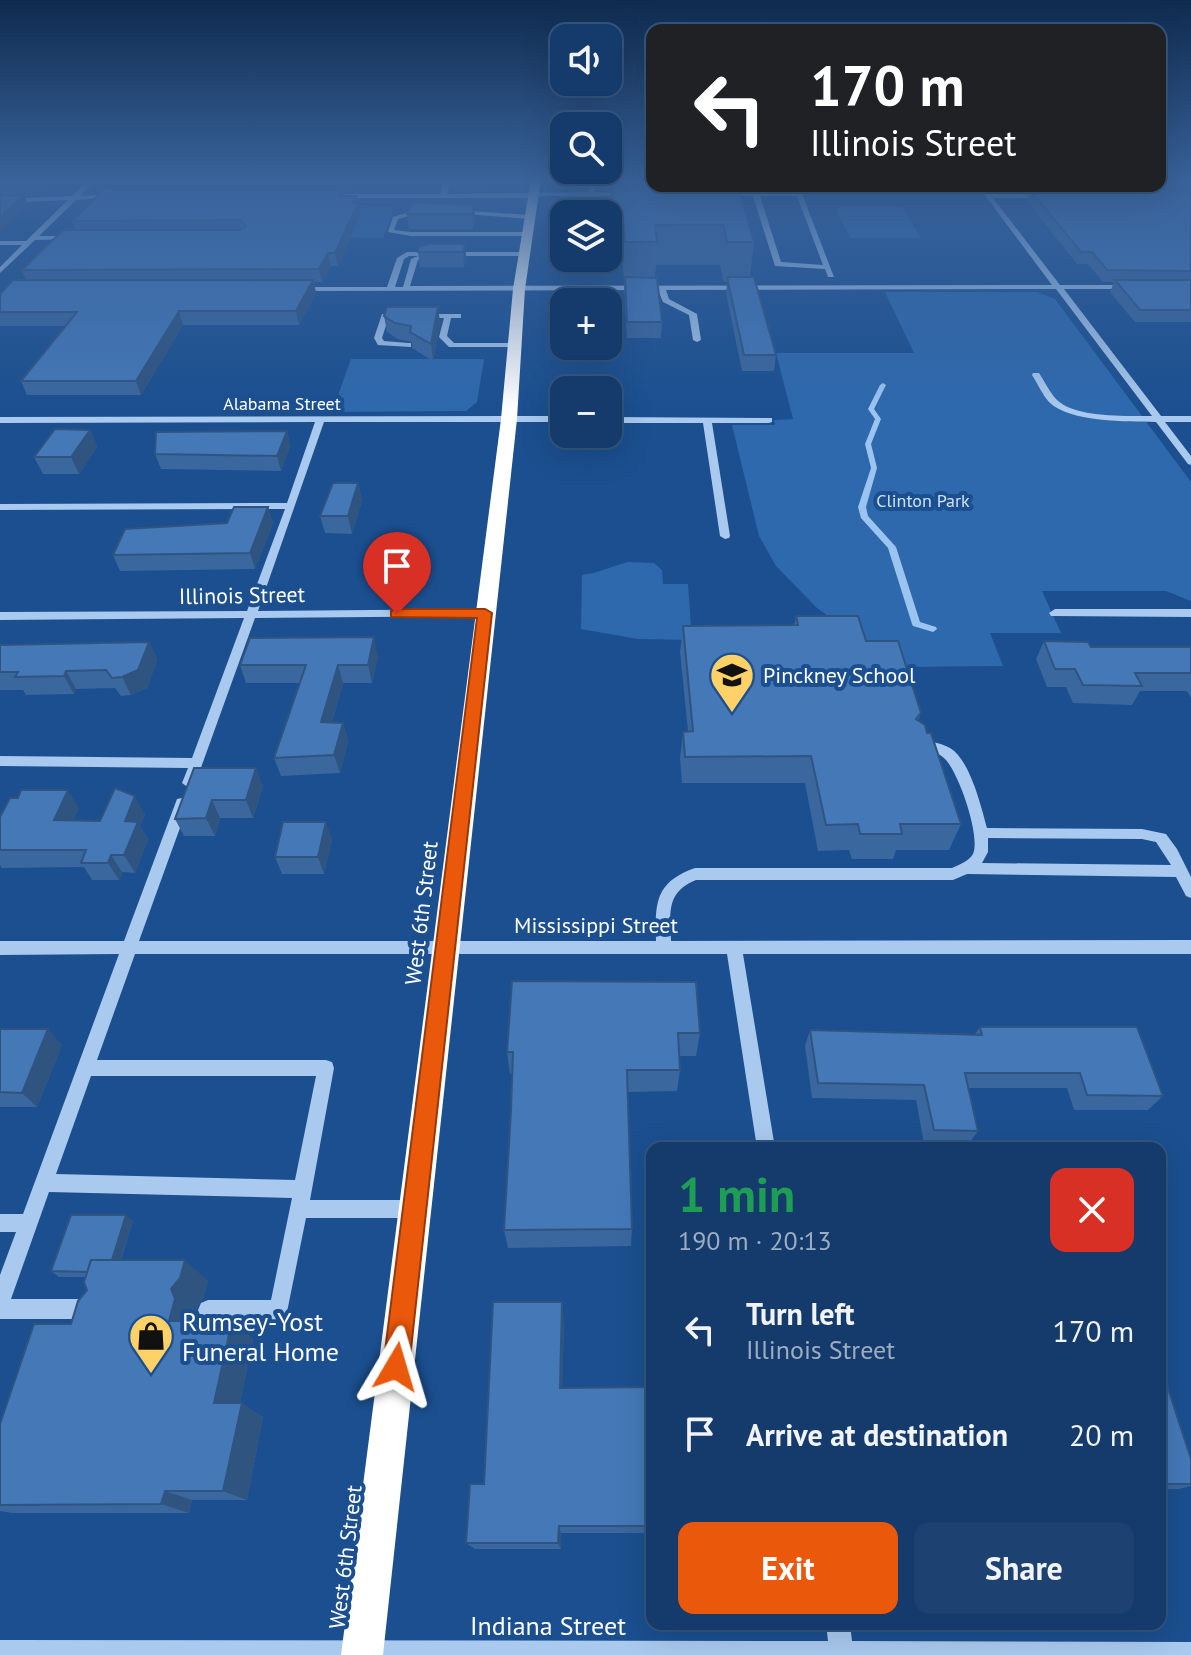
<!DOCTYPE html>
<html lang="en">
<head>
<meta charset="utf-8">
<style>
  :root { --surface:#143b6b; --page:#1d4271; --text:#f1f3f6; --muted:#9dadc1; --line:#33557e; --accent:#ea580c }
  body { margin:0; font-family:"PT Sans",sans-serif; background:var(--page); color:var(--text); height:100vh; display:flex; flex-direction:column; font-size:30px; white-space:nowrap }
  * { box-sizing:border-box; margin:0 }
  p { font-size:26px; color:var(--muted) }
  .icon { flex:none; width:44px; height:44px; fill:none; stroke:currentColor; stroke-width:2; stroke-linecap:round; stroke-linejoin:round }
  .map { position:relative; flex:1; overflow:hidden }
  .panel { position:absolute; left:646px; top:1142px; width:520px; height:488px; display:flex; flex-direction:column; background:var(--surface); border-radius:16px; box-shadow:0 8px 32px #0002,0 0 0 2px var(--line) }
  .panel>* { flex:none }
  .guide { position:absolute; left:646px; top:24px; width:520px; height:168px; border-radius:16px; box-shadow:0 8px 32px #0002,0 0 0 2px var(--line); background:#202124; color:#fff; overflow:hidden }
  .tools { position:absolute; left:550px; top:24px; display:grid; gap:16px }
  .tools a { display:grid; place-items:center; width:72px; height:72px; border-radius:16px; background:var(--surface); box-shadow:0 8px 32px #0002,0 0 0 2px var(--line); font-size:40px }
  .pin { position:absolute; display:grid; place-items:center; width:68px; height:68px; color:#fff; margin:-82px -34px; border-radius:50% 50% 50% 0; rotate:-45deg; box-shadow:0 0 8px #0007 }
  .pin .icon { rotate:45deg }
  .me { position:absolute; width:88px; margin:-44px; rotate:7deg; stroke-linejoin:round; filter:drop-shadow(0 0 6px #0008) }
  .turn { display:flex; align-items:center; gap:28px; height:168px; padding:0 32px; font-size:36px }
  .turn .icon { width:104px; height:104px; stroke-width:2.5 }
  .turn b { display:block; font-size:56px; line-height:68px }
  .round { display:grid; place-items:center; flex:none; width:84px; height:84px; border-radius:16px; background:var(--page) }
  .overview { display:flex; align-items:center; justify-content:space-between; height:136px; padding:0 32px }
  h1 { font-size:48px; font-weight:600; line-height:60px; color:#1e9e55 }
  .cta { display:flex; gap:16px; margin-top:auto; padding:16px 32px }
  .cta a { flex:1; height:92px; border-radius:16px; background:var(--accent); color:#fff; font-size:32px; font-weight:600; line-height:92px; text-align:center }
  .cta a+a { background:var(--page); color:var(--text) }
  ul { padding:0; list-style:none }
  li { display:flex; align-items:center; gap:24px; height:104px; padding:0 32px }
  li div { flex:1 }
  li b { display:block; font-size:30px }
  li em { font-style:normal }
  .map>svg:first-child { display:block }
  .green { fill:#2e69ad }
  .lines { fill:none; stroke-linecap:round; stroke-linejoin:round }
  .stream { fill:#9cc4f0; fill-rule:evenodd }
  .minor { fill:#a9c9ee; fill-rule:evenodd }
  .highway { fill:#fff; fill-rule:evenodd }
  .wall { fill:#3a679d }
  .shaded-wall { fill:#305480 }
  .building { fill:#4478b7; stroke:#305480; stroke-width:2 }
  .route { fill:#ea580c; stroke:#983908; stroke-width:2 }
  .labels { text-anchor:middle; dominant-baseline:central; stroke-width:8; stroke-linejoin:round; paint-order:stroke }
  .far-street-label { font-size:18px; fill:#fff; stroke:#1b4f8f }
  .far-park-label { font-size:18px; fill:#cfe3fa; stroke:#1b4f8f }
  .street-label { font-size:22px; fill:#fff; stroke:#1b4f8f }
  .poi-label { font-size:22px; fill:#fff; stroke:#1b4f8f; text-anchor:start }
  .near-poi-label { font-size:26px; fill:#fff; stroke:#1b4f8f; text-anchor:start }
  .near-street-label { font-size:26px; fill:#fff; stroke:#1b4f8f }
</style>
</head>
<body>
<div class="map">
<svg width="1191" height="1655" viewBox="0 0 1191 1655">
  <rect width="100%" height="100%" fill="#1b4f8f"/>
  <g class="green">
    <polygon points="362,207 395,207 383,238 348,238"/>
    <polygon points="835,207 902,207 921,238 850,238"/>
    <polygon points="885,292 1037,292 1055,299 1191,482 1191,601 1166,591 1042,591 1061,633 990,633 1003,666 900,667 817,608 776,566 759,536 732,425 775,425 774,420 793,419 776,353 914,353"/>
    <polygon points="351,359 484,359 477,402 466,411 332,412"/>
    <path d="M628 562 654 563 662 570 663 584H688L692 640 638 639 581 629 582 575C599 573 612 566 628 562Z"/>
  </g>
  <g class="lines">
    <polygon class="stream" points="883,383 886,385 874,409 881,419 871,444 877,468 866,507 868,516 896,547 920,622 936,627 937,629 933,632 913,626 912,624 888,548 861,518 858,507 871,468 865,444 875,419 868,409 880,385"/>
    <g class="minor">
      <polygon points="90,179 96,179 80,196 113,194 115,197 76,200 39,236 75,236 77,239 35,240 0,273 0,267 22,245 0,245 0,241 26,241 68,200 0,203 0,199 72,196"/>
      <polygon points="409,179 451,179 447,194 589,192 588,179 652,179 652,182 593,182 595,192 634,194 595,196 598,214 592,214 589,196 536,196 533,198 337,198 334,196 337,194 440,194 444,181"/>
      <path d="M793 186H799L834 277H828L825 269 775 266 753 196 721 194 724 192H795ZM760 196H797L823 265 781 262Z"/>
      <path d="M978 186H984L990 194 1049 195 1047 198H993L1060 285H1134V289H1064L1161 416H1191V422H1165L1191 456V465L1188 464 1156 422C1128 421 1070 423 1049 402 1042 394 1038 384 1032 375L1033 373H1039C1045 382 1050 393 1057 400 1076 418 1126 416 1152 416L1056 289 666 290 669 299 697 314 701 340 697 342 693 340 689 315 663 302 658 290 299 291 295 289 299 287H387L397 258 407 252H524L528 254 524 256H430L418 260 410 286 1052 285ZM409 256H418L411 259 403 287H395L404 259Z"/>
      <polygon points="416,210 418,213 398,219 394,230 411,232 527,232 530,234 527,236 411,236 388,232 393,217"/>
      <polygon points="456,210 530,215 533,217 530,219 454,213"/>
      <polygon points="382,314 389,316 382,338 384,341 408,343 411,343 411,347 378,345 374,338"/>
      <polygon points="418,314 461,314 461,318 451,318 447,336 454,343 514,343 518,345 514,347 449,347 439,337 444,318 421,318 417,316"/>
      <polygon points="564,416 564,422 324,422 258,611 485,609 491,613 489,616 255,618 194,787 189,788 182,783 188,768 0,766 0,756 192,758 244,618 0,620 0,612 247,611 285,509 0,510 0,504 287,503 315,422 0,423 0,417"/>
      <polygon points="608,417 772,418 772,422 769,423 712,423 730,536 729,538 725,539 720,536 703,423 608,423"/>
      <polygon points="1055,609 1191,609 1191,617 1051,616 1049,613"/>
      <path d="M919 740C929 741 941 743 950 748 970 760 981 806 987 828L1142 829 1166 834 1177 849 1191 877V898L1186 896 1176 877 967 874 953 880H696C666 892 670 913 671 941L1191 940V954H743L775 1148H757L727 954H135L97 1060H326L332 1062 334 1068 310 1200H415L422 1202 424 1209 422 1216 415 1218H306L286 1317 279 1320H208L201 1317 198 1310 201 1303 208 1300H271L292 1198 49 1192 11 1299H95L102 1302 105 1309 102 1316 95 1319H0V1275L16 1232H0V1214H23L119 954 0 955V941H124L177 799 182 798 189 803 139 941H656C655 903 655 882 695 868H952C959 865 969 861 973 854 981 836 958 770 944 758 936 750 925 751 914 748L913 745ZM988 838 1142 839 1156 842 1171 865 982 863 988 852ZM91 1076H316L295 1180 56 1174Z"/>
      <polygon points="826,1624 850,1624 852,1641 1191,1642 1191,1655 0,1655 0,1640 828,1641"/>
    </g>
    <polygon class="highway" points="531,179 541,179 525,289 517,419 383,1655 341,1655 501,419 513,289"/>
  </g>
  <g class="wall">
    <polygon points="0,179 59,179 37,196 24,196 28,205 0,232"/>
    <polygon points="357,179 350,191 343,191 344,196 357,203 360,215 338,266 331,266 322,282 314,282 316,293 299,325 183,325 141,395 27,395 21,381 66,326 0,326 0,294 26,280 22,270 76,230 73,221 116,189 113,181"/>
    <polygon points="454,179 487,179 486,184 482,190 455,191"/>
    <polygon points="652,179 754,242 750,277 776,355 774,371 742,371 726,293 727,282 724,282 720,265 656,265 655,278 662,322 661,338 627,338 623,265 580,265 580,258 608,258 608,214 588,200 612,197"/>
    <polygon points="1160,179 1191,179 1191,322 1135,322 1110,292 1114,282 1103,282 1088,264 1077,264 1027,201 1030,191 1019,191 1016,186 1160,186"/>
    <polygon points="474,205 475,220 473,229 409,229 407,214"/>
    <polygon points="465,244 466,259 464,267 420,267 418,252"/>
    <polygon points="438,307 440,323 433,361 412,348 412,342 398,339 387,332 384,316"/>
    <polygon points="90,430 97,447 79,474 43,474 34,457"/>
    <polygon points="287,431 290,446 281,471 161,469 155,454"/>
    <polygon points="358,483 362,500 352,534 325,533 320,516"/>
    <polygon points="268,507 273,523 255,569 120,571 113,555 227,523"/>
    <polygon points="796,616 866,641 921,713 918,721 961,824 949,850 896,850 893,859 852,859 849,850 818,851 805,783 682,783 680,758 683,732 688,731 680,652 683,626 794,625"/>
    <polygon points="1044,641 1091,647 1191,647 1191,698 1187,691 1140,691 1132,705 1073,703 1066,687 1047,687 1036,659"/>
    <polygon points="149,642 157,660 147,688 131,695 121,696 115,688 76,689 74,694 26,695 23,690 0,690 0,645"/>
    <polygon points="378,655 372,683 343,683 332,722 343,723 348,741 340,773 281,776 274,758 300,683 246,683 240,665"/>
    <polygon points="194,768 263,786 253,818 220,818 215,836 184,836 175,819"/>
    <polygon points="79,808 73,820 100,821 145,814 140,826 148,839 135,873 122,872 119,880 92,880 84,867 2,868 0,865 0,817"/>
    <polygon points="332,839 324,874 282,874 275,857"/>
    <polygon points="512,981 700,1033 696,1056 679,1056 680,1070 677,1091 627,1092 632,1229 631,1246 508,1248 504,1230 511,1110 512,1074 510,1074 507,1052"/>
    <polygon points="980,1027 1163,1096 1148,1110 1074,1110 1067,1088 968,1088 978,1131 968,1145 924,1144 916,1100 812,1098 805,1046 810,1030 975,1034"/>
    <polygon points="0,1029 62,1045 37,1107 0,1107"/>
    <polygon points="133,1221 121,1260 208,1281 203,1299 195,1309 199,1319 198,1321 253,1339 240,1403 263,1417 247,1500 192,1500 189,1513 12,1513 0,1511 0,1424 71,1324 87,1290 86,1277 59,1277 51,1271"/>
    <polygon points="564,1321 562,1388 652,1387 652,1533 561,1533 561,1549 475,1549 466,1543 484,1484"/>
    <polygon points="1160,1364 1191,1459 1191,1486 1179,1489 1160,1489"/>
  </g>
  <g class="shaded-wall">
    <polygon points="42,179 59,179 37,196 33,185"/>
    <polygon points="349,179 357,179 350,191 348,180"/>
    <polygon points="481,179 487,179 486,184 482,190"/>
    <polygon points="24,195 28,205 0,232 0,217"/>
    <polygon points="356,196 360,215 338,266 335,253"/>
    <polygon points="474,205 475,220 473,229 472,214"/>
    <polygon points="465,244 466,259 464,267 463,252"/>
    <polygon points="328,253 331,266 322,282 319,269"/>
    <polygon points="313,280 316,293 299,325 296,311"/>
    <polygon points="438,307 440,323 433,361 431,344"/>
    <polygon points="179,311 183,325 141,395 136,381"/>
    <polygon points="90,430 97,447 79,474 71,457"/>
    <polygon points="287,431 290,446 281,471 277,456"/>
    <polygon points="358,483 362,500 352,534 348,516"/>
    <polygon points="268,507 273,523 255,569 250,553"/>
    <polygon points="374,637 378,655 372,683 368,665"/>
    <polygon points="149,642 157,660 147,688 131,695 122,677"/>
    <polygon points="338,665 343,683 327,740 321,722"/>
    <polygon points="66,671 76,689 74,694 64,676"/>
    <polygon points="343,723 348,741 340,773 334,755"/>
    <polygon points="256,768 263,786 253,818 246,800"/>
    <polygon points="68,790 79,808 66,838 54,820"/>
    <polygon points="135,796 145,814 140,826 148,839 135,873 124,855 125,821"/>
    <polygon points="212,800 220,818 215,836 206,818"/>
    <polygon points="326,822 332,839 324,874 318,857"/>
    <polygon points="111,855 122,872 119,880 108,863"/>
    <polygon points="48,1029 62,1045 37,1107 22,1093"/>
    <polygon points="126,1215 133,1221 115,1277 108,1272"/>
    <polygon points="185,1260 208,1281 203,1299 195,1309 199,1319 194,1339 169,1321 171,1289"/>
    <polygon points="562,1302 564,1321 562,1403 560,1388"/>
    <polygon points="232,1321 253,1339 237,1417 214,1403"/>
    <polygon points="242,1403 263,1417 247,1500 223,1491"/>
    <polygon points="165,1491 192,1500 189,1513 161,1504"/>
    <polygon points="559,1526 561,1533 561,1549 558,1543"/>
  </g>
  <g class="building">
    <polygon points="0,179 42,179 33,185 0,186"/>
    <polygon points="115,179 349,179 348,180 113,181"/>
    <polygon points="612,179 652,179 652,186 738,186 754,242 727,242 723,225 655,225 657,242 625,242 624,225 608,225 608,214 580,214 580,200 588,200 588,197 612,197"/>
    <rect x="1160" y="179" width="31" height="2"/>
    <polygon points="104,189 343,189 339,196 356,196 353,203 358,203 335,253 328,253 319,269 22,270 63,230 240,230 246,226 240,220 73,221"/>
    <polygon points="1030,190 1191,190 1191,271 1107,270 1092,252 1081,252"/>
    <polygon points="0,195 24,195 0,217"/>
    <polygon points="415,203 474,205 472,214 407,214 411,204"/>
    <polygon points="429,244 465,244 463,252 418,252 419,247"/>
    <polygon points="625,277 657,278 662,322 627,322"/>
    <polygon points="727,277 754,277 776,355 744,355"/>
    <polygon points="13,280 313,280 296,311 179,311 136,381 21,381 77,312 0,312 0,294"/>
    <polygon points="1115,280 1191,280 1191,310 1140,310"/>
    <polygon points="387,307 438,307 431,344 410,332 411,326 395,323 384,316"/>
    <polygon points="55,429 90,430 71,457 34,457"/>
    <polygon points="287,431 277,456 155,454 156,432"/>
    <polygon points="333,483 358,483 348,516 320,516"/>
    <polygon points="234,507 268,507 250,553 113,555 125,529 227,523"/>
    <polygon points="796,616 858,616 866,641 898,641 921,713 916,719 925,725 927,733 931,733 961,824 900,824 902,834 860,834 858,824 826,825 811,756 685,757 683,732 693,731 683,626 798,625"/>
    <polygon points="374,637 368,665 338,665 321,722 343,723 334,755 274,758 306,665 240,665 250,638"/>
    <polygon points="1044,641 1088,642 1091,647 1191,647 1191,673 1135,673 1142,686 1083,685 1075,669 1055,669"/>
    <polygon points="149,642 138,670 122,677 112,678 106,670 66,671 64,676 15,677 18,672 0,672 0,645"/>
    <polygon points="194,768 256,768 246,800 212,800 206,818 175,819"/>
    <polygon points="115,788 135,796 125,821 138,822 124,855 111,855 108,863 81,863 86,850 0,850 0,817 10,798 18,798 21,790 68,790 54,820 100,821"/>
    <polygon points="283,822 326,822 318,857 275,857"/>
    <polygon points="512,981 696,982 700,1033 678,1033 680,1070 627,1070 632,1229 504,1230 511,1110 513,1052 507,1052"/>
    <polygon points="980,1027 1137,1027 1163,1096 1087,1095 1080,1073 965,1073 978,1131 934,1130 924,1085 818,1083 810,1030 982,1035"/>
    <polygon points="0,1029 48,1029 22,1093 0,1092"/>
    <polygon points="71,1215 126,1215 112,1260 91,1260 88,1272 51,1271"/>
    <polygon points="91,1260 185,1260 180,1278 171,1289 175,1299 169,1321 232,1321 214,1403 242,1403 223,1491 165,1491 161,1504 0,1505 0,1424 34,1324 71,1324 78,1301 87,1290 84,1282"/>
    <polygon points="493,1302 562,1302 560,1388 652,1387 652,1526 559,1526 558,1543 466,1543 470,1484 484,1484"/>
    <polygon points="1160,1364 1191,1459 1191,1484 1160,1484"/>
  </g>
  <linearGradient id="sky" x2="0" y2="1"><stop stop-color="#0f2b4f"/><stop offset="0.44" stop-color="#39639b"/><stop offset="1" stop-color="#39639b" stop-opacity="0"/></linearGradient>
  <rect width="1191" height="410" fill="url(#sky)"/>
  <polygon class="route" points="397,609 485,609 492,613 409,1367 405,1377 396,1381 387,1377 383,1367 477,618 391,617 391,611"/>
  <defs>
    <g id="school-pin" transform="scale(2.3)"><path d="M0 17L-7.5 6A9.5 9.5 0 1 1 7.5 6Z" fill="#ffd166" stroke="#1b4f8f"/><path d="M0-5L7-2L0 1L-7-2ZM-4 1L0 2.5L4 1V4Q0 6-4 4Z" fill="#111"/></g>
    <g id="shop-pin" transform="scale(2.3)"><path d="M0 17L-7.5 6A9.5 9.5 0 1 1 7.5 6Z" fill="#ffd166" stroke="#1b4f8f"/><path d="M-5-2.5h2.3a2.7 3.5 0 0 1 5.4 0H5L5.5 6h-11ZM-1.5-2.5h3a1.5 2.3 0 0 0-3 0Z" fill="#111"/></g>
  </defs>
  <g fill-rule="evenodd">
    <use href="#school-pin" x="732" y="675"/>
    <use href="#shop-pin" x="151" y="1336"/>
  </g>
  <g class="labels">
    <g class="far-street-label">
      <text x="282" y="403">Alabama Street</text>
    </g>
    <g class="far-park-label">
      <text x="923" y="500">Clinton Park</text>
    </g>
    <g class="street-label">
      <text transform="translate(242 595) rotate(-1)">Illinois Street</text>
      <text transform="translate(421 913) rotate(-83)">West 6th Street</text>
      <text x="596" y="925">Mississippi Street</text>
      <text transform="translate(345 1557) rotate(-83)">West 6th Street</text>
    </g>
    <g class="poi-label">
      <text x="763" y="675">Pinckney School</text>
    </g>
    <g class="near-poi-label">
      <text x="182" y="1321">Rumsey-Yost<tspan x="182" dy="30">Funeral Home</tspan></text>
    </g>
    <g class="near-street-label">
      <text x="548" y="1625">Indiana Street</text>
    </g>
  </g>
</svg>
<div class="tools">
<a><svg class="icon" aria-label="sound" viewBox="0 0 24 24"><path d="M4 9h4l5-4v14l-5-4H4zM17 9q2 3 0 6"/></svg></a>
<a><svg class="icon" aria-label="search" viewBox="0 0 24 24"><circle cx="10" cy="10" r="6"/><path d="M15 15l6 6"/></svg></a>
<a><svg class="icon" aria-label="layers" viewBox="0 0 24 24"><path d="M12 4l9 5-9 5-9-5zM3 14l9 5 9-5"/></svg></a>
<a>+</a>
<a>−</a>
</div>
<div class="pin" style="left:397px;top:614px;background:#d93025"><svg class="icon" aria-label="arrive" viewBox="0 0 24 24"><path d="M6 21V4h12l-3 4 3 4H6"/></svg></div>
<svg class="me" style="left:396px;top:1367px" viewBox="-20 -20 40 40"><path d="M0-17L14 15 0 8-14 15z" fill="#ea580c" stroke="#fff" stroke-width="4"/></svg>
<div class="guide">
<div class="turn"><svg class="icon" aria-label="left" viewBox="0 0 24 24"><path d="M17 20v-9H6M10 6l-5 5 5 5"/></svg><div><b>170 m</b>Illinois Street</div></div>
</div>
<section class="panel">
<div class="overview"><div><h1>1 min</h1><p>190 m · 20:13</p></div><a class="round" style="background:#d93025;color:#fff"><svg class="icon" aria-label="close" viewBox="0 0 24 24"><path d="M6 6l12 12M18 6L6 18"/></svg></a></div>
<ul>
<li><svg class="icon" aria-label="left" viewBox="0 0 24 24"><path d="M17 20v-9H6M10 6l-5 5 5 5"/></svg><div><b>Turn left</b><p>Illinois Street</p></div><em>170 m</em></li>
<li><svg class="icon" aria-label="arrive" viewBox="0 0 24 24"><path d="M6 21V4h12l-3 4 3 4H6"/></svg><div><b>Arrive at destination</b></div><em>20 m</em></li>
</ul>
<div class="cta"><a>Exit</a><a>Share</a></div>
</section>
</div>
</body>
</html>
